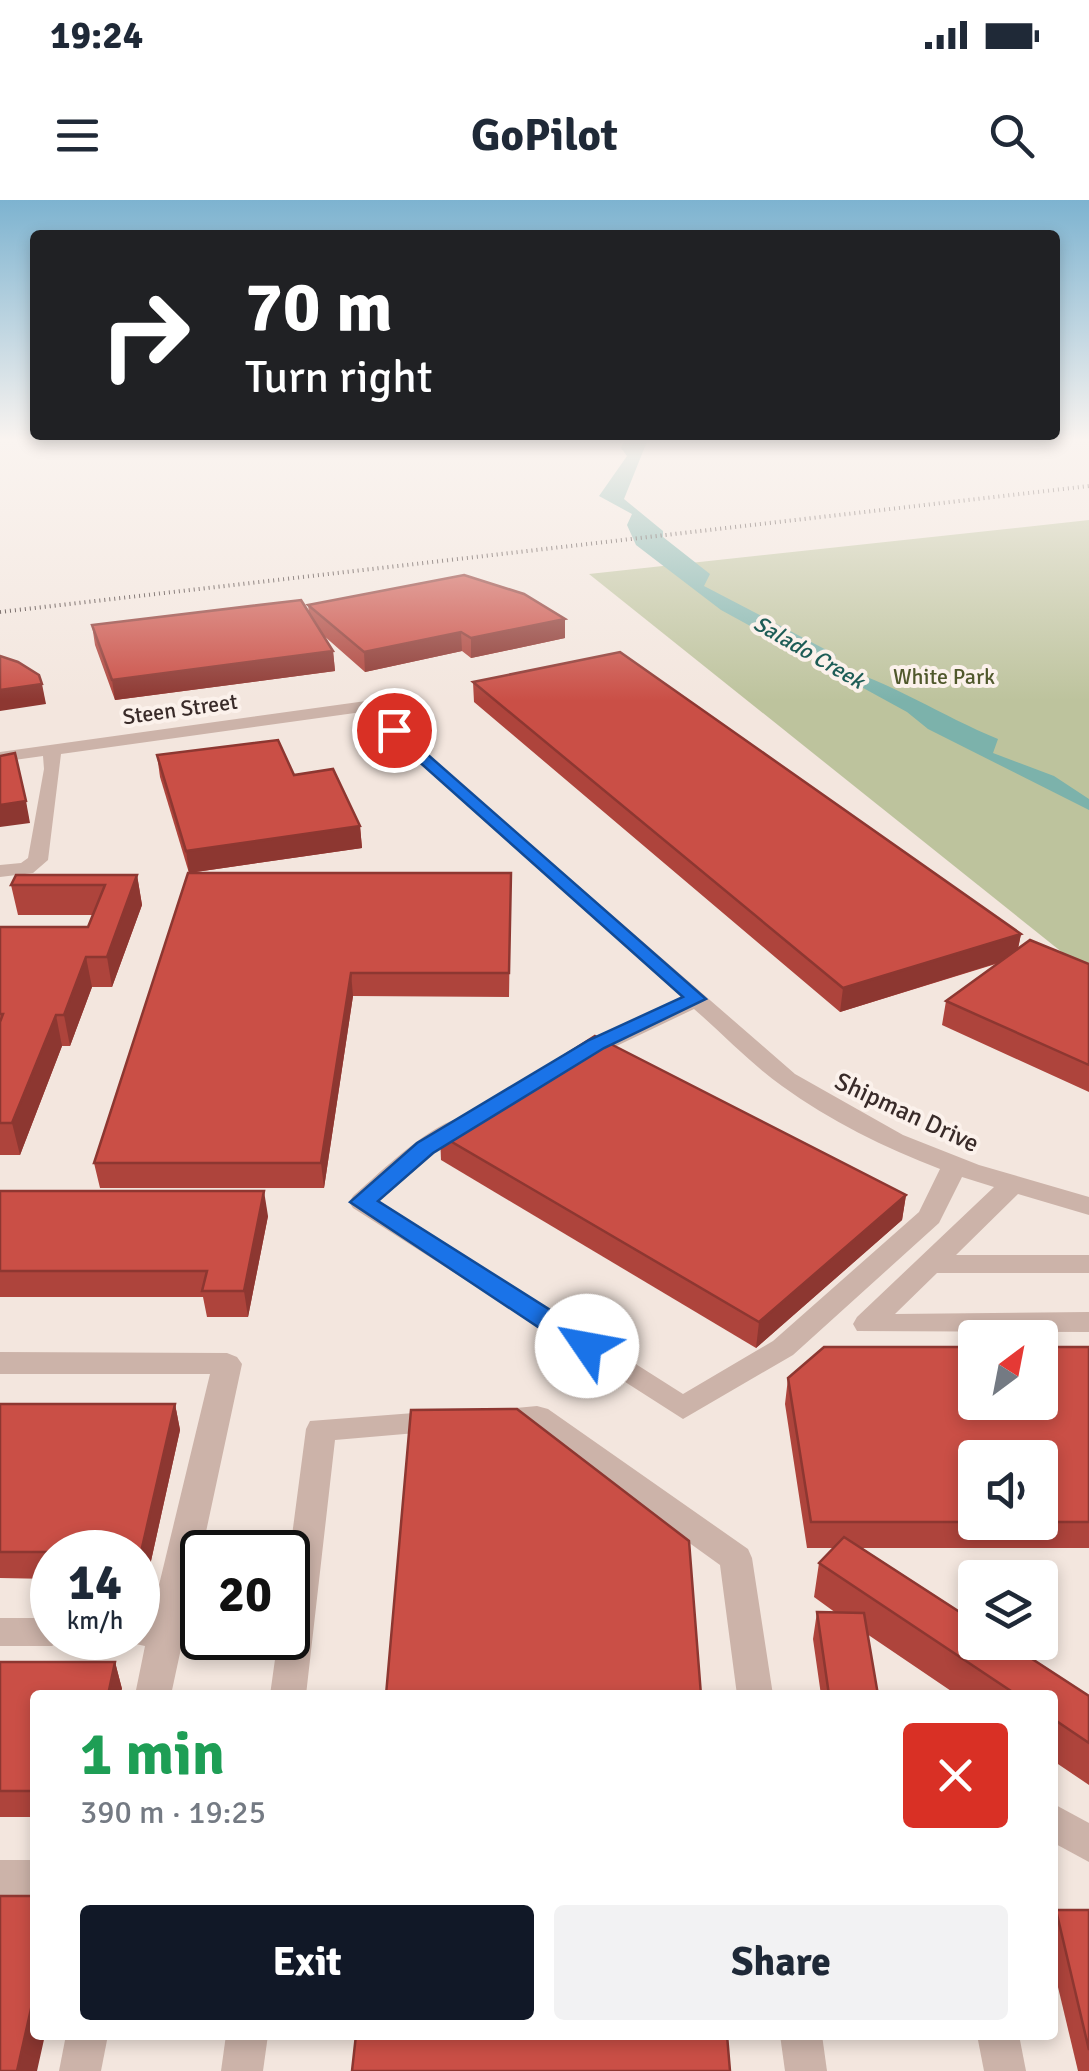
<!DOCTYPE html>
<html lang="en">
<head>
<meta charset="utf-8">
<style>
  :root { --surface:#fff; --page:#f2f2f3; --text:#1f2937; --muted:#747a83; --accent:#111827 }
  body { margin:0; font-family:Signika,sans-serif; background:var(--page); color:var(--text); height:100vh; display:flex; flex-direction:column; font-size:38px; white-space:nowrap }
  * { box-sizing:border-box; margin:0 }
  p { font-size:32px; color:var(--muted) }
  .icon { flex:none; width:55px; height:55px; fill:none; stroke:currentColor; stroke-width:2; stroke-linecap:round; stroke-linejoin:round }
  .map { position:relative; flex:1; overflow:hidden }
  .side { position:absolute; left:30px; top:1490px; width:1028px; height:350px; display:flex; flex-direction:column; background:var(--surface); border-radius:10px; box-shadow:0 5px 15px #0003 }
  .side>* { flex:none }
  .top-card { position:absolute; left:30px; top:30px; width:1030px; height:210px; border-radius:10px; box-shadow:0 5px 15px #0003; background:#202124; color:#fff; overflow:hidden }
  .needle { width:65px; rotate:32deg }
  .fabs { position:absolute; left:958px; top:1120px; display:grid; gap:20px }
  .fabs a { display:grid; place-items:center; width:100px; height:100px; border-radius:10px; background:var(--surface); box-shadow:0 5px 15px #0003; font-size:50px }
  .speed { position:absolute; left:30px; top:1330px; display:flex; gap:20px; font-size:50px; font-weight:700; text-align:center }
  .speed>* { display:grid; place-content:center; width:130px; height:130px; border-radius:50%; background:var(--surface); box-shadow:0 5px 15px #0003; line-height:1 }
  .speed small { font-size:25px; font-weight:400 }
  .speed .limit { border:5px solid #111; border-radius:15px; background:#fff; color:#111 }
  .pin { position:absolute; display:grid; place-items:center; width:85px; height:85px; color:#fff; margin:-42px; border:5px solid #fff; border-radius:50%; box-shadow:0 2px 10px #0007 }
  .me { position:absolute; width:110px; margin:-55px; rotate:303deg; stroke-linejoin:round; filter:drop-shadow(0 0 8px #0008) }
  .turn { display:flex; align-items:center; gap:35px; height:210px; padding:0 50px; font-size:45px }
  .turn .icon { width:130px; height:130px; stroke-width:2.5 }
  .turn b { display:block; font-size:70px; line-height:85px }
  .round { display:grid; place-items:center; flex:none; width:105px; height:105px; border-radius:10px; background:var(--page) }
  .overview { display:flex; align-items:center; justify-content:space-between; height:170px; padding:0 50px }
  h1 { font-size:60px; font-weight:800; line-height:75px; color:#1e9e55 }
  .primary-button { display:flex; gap:20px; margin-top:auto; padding:20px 50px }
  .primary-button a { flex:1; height:115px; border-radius:10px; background:var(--accent); color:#fff; font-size:40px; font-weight:800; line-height:115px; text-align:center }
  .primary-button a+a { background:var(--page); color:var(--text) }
  .status { display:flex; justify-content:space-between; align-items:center; height:70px; padding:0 50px; background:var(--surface); direction:ltr }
  .status svg { height:28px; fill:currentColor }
  header { display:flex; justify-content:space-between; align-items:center; height:130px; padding:0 50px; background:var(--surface); font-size:45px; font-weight:800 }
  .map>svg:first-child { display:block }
  .green { fill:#bdc39d }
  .water { fill:#7cb2ab }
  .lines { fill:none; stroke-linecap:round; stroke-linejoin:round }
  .minor { fill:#ccb3a9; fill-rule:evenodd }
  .rail { stroke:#392b29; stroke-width:4; stroke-dasharray:1 4; stroke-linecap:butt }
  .wall { fill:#ae443c; fill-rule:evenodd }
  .shaded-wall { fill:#8d3731 }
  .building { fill:#ca4f46; stroke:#8d3731; stroke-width:2.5 }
  .route { fill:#1a73e8; stroke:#114b97; stroke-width:2.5 }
  .labels { text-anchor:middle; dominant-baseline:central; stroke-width:8; stroke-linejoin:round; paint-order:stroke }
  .far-water-label { font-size:22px; font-style:italic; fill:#1d5c56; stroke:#fbf1eb }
  .far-park-label { font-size:22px; fill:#50582c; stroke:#fbf1eb }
  .far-street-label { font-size:22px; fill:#392b29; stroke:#fbf1eb }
  .street-label { font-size:25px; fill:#392b29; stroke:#fbf1eb }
</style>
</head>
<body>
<div class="status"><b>19:24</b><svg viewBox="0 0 49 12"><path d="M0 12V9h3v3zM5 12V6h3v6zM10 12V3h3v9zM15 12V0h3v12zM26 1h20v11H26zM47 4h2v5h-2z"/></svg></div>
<header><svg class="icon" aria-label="menu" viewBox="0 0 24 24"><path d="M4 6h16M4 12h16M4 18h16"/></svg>GoPilot<svg class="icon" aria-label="search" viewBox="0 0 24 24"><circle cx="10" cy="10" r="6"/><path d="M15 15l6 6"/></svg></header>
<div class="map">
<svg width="1089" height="1871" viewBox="0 0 1089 1871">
  <rect width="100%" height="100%" fill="#f3e6de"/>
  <polygon class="green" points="1089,320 1089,765 1068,757 589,374"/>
  <path class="water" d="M648 239 624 299 663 331V337L710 374 704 386 836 455 830 458 833 465C891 482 942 516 998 539L993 553 1054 576 1089 599V610L928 529 907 512 721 410 636 345 627 325 632 314 599 296 627 256 621 248 624 240Z"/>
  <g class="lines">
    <g class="minor">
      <path d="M366 501 795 874 903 935 979 965 1089 997V1015L1018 994 956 1055H1089V1073H937L895 1114 1089 1112V1132L857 1131 853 1124 857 1117 994 987 962 977 939 1023 793 1155 683 1219 353 1008 349 1002 353 996C378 975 444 908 477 917L480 922 477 927 434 954 379 1001 683 1194 773 1141 919 1012 940 969C885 948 830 921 782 886 751 864 723 834 694 809L583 862H567L563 857 567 852 682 797 362 512 61 554 48 660 33 673 0 677V665L21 663 28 658 44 569 43 556 0 562V552Z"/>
      <polygon points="0,1152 227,1153 237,1157 242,1164 171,1495 135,1495 145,1446 126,1442 124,1438 138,1438 138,1418 151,1418 210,1174 0,1174"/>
      <polygon points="537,1206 548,1209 748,1349 752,1358 773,1495 737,1495 720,1365 531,1229 484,1227 480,1219 484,1211"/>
      <polygon points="440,1211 451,1214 455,1222 451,1230 335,1240 306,1495 270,1495 278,1438 288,1438 288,1366 306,1229 310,1221"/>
      <polygon points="0,1418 52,1418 52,1438 66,1438 52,1446 0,1446"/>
      <polygon points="1052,1603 1089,1623 1089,1662 1052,1642"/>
      <rect x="0" y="1660" width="35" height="38"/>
      <polygon points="66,1835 108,1835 101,1871 59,1871"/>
      <polygon points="226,1835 268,1835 263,1871 221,1871"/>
      <polygon points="780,1835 822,1835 827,1871 785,1871"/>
      <polygon points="977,1835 1019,1835 1026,1871 984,1871"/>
    </g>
    <polyline class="rail" points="0,412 1089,286"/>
  </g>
  <g class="wall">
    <polygon points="308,405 565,419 565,438 471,458 462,451 365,472 323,435 333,451 335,471 115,500 95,445 92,425 309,413"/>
    <polygon points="473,482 1021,734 1018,749 1089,764 1089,892 942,825 946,801 999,763 840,812 474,502"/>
    <polygon points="157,555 294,575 360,626 362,648 189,673 160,577"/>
    <polygon points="188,673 511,673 509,797 353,796 324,988 100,988 94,963"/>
    <polygon points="137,675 142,705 112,787 92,787 70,846 62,846 20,955 0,955 0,727 88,727 93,715 18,715 11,685"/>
    <polygon points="440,935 906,995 902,1020 756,1148 441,960"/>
    <polygon points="0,991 268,1016 248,1117 207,1117 203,1097 0,1097"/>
    <path d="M1089 1147V1348H862L1089 1496V1585L1052 1560V1495H957L867 1434 878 1495H821L813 1439 817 1412 836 1413 814 1397 819 1363 833 1348H807L785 1204 788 1178ZM975 1258H1040V1322H975Z"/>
    <polygon points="0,1204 175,1204 180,1230 147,1379 138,1379 138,1352 52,1352 52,1379 0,1378"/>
    <polygon points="0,1462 115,1462 122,1489 35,1495 35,1617 0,1617"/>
    <polygon points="1056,1710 1089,1710 1089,1871 1078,1871 1052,1762 1052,1719"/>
  </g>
  <g class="shaded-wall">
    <polygon points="565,419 565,438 471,458 471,438"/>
    <polygon points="461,432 462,451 365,472 364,452"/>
    <polygon points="333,451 335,471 115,500 112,480"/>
    <polygon points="42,484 46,504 0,511 0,490"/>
    <polygon points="26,601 30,623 0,627 0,605"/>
    <polygon points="360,626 362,648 189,673 186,651"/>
    <polygon points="137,675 142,705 112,787 107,757"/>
    <polygon points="1021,734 1016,757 840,812 843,788"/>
    <polygon points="86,757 92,787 70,846 64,815"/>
    <polygon points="351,773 353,796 324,988 321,963"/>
    <polygon points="56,815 62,846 20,955 12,923"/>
    <polygon points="264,991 268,1016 248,1117 244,1091"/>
    <polygon points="906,995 902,1020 756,1148 759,1122"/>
    <polygon points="175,1204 180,1230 147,1379 141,1352"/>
    <polygon points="115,1462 122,1489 120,1495 108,1495"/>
    <polygon points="35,1791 35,1835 45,1835 37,1871 17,1871"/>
  </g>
  <g class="building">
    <polygon points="464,375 524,394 565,419 471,438 461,432 364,452 308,405"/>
    <polygon points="301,400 333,451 112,480 92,425"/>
    <polygon points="620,452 1021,734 843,788 473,482"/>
    <polygon points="0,456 18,462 39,475 42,484 0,490"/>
    <polygon points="278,540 294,575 333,569 360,626 186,651 157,555"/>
    <polygon points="15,553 26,601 0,605 0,556"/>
    <polygon points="188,673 511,673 509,773 351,773 321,963 94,963"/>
    <polygon points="16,675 137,675 107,757 86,757 64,815 56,815 12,923 0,923 0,822 3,814 0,814 0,727 88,727 105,685 11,685"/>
    <polygon points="1030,740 1089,764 1089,865 946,801"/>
    <polygon points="595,836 906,995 759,1122 440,935"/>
    <polygon points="0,991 264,991 244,1091 202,1091 207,1071 0,1071"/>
    <polygon points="824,1147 975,1147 975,1202 1040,1202 1040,1147 1089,1147 1089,1322 1040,1322 1040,1258 975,1258 975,1322 811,1322 788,1178"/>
    <polygon points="0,1204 175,1204 141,1352 0,1352"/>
    <polygon points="517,1209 689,1341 701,1495 386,1495 411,1210"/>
    <polygon points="844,1337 975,1422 975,1442 1006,1442 1089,1496 1089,1543 1052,1518 1052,1495 1017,1495 819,1363"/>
    <polygon points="817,1412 864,1413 878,1495 829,1495"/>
    <polygon points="0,1462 115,1462 108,1495 35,1495 35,1591 0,1591"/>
    <polygon points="0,1696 35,1696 35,1791 17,1871 0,1871"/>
    <polygon points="1056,1710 1089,1710 1089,1850"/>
    <polygon points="356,1835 727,1835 730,1871 352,1871"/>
  </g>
  <linearGradient id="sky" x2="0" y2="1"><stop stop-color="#7db3d0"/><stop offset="0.48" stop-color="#faf4f0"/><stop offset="1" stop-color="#faf4f0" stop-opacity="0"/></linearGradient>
  <rect width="1089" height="501" fill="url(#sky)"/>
  <polygon class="route" points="394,525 706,799 604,848 433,953 378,1001 596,1139 600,1146 596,1153 577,1153 350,1002 417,943 589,840 683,797 388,534 388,527"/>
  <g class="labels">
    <g class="far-water-label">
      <text transform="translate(809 452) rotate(30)">Salado Creek</text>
    </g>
    <g class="far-park-label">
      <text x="944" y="476">White Park</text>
    </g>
    <g class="far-street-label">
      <text transform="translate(180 509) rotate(-8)">Steen Street</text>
    </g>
    <g class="street-label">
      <text transform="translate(907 912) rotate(25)">Shipman Drive</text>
    </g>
  </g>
</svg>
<div class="fabs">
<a><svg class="needle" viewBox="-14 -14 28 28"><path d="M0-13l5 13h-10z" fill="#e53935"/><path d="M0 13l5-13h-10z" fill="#747a83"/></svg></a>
<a><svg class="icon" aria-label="sound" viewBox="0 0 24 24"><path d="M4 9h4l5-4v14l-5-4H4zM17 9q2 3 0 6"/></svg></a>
<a><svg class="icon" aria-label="layers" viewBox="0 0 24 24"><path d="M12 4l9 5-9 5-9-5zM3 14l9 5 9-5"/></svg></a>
</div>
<div class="speed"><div>14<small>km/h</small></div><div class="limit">20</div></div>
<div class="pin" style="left:394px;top:530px;background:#d93025"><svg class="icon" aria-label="arrive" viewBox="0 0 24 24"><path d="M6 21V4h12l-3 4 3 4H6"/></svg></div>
<svg class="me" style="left:587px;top:1146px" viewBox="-20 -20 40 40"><circle r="19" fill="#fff"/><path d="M0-13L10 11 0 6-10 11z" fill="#1a73e8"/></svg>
<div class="top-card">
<div class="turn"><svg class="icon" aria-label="right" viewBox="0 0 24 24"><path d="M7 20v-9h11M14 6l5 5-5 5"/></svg><div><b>70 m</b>Turn right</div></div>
</div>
<section class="side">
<div class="overview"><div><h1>1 min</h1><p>390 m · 19:25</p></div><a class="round" style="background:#d93025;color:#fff"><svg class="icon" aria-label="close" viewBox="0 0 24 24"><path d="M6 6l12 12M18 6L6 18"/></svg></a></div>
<div class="primary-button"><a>Exit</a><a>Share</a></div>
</section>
</div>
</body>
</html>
